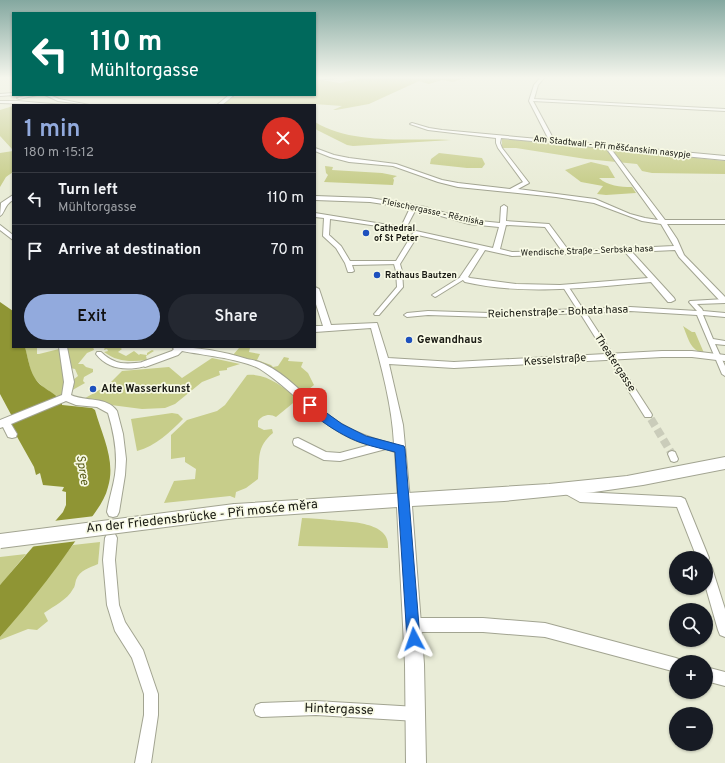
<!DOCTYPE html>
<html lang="en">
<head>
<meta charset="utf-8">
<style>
  :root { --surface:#171b24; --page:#242831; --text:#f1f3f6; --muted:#9ea1a6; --line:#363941; --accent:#92aadd }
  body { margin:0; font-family:Overpass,sans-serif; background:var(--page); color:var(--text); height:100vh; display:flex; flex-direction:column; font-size:15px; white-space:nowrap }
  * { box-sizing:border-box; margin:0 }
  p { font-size:13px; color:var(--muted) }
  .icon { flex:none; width:22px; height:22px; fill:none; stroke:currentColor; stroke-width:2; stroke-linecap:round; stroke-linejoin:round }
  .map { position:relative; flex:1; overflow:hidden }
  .sheet { position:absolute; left:12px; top:104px; width:304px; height:244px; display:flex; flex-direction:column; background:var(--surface); border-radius:0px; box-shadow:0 1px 3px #0004 }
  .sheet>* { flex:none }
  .guide { position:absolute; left:12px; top:12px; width:304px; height:84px; border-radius:0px; box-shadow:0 1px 3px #0004; background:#00695c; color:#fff; overflow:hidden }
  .fabs { position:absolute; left:669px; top:551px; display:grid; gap:8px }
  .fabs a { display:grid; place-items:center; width:44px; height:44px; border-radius:50%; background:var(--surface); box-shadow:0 1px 3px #0004; font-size:20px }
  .pin { position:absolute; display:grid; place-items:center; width:34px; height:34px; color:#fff; margin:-17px; border-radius:8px; box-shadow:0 2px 6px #0006 }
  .me { position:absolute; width:44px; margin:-22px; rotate:356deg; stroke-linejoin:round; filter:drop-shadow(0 0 3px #0008) }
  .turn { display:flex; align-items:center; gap:14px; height:84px; padding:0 12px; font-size:18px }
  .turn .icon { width:52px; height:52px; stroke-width:2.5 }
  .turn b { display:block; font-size:28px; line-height:34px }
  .round { display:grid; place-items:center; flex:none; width:42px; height:42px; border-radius:21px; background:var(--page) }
  .headline { display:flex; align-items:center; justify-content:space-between; height:68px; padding:0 12px }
  h1 { font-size:24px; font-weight:600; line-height:30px; color:var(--accent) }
  .primary-button { display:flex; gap:8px; margin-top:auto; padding:8px 12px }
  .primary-button a { flex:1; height:46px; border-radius:24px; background:var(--accent); color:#111; font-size:16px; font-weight:600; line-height:46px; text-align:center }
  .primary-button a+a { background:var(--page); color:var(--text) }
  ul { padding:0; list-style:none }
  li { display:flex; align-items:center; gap:12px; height:52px; padding:0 12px; border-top:1px solid var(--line) }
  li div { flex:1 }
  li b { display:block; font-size:15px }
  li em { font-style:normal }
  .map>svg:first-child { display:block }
  .green { fill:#c7cd8a }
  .water { fill:#8f9534 }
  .pier { fill:#e9ecd7 }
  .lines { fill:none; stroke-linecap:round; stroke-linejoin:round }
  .pedestrian-tunnel-far1 { stroke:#caccba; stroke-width:6; stroke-dasharray:6 3.5; stroke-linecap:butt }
  .pedestrian-tunnel { stroke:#caccba; stroke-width:8; stroke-dasharray:8 4; stroke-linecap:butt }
  .pedestrian-casing { stroke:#a2a491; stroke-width:2 }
  .minor-casing { stroke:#a2a491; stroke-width:2 }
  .secondary-casing { stroke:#a2a491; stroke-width:2 }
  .pedestrian { fill:#fff; fill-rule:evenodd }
  .minor { fill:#fff; fill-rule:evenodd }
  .secondary { fill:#fff; fill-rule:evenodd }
  .secondary-bridge-casing { stroke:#a2a491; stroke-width:16; stroke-linecap:butt }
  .secondary-bridge { stroke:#fff; stroke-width:14 }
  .route { fill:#1a73e8; stroke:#114b97 }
  .poi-dot { fill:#1e51be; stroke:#f7f9e4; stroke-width:1.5 }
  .labels { text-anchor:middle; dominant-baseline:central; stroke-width:3.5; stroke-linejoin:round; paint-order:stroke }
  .far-street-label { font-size:9px; fill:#191a13; stroke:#f7f9e4 }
  .far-poi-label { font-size:9px; font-weight:bold; fill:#191a13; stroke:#f7f9e4; text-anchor:start }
  .street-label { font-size:11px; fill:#191a13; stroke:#f7f9e4 }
  .poi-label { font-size:11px; font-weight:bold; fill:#191a13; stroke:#f7f9e4; text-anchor:start }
  .water-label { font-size:12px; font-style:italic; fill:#545811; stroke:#f7f9e4 }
  .near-street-label { font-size:13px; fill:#191a13; stroke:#f7f9e4 }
</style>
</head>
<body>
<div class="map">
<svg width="725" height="763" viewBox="0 0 725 763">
  <rect width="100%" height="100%" fill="#e9ecd7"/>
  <g class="green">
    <polygon points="362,78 465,78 453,82 442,80 429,84 419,81 369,104 336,110 333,110 342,106 314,104 221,105 233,97 315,95 315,79 340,83"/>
    <polygon points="13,106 13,149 12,149 0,136 0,110"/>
    <path d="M315 122C352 145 409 138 451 140L353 146 347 145 317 130 315 128Z"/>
    <polygon points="502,139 551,143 725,161 725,174 652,173 642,171 637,164 586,159 516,148 502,148"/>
    <polygon points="13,151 13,172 6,177 0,187 0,153"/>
    <polygon points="439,153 482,158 485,164 482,168 467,168 430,164 431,159"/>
    <path d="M591 162 608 166 615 178H599C608 186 620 187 632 187L636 193 606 195 597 194 603 186 581 182 565 170Z"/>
    <polygon points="325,166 333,167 332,170 382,173 397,176 393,178 394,180 393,185 324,182 328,175 326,173"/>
    <path d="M683 326 692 332H695L704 353C690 351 688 337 683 326Z"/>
    <polygon points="25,347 37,347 37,354 39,354 59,349 66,382 62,395 58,397 43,387 32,376"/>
    <polygon points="67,347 93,347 94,350 87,353 78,364 83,364 86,367 93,369 93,372 84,377 83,381 85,383 69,392 74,387 73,380 78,376 75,369 70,368"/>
    <path d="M105 347H119L122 349 118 352 126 356 134 351 139 355 140 354 147 355V353L152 350 154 351 146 356 147 360C131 362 117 362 104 352L108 351 107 349 104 350Z"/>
    <polygon points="239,348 250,348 249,352 260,354 257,360 271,365 273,367 278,366 284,357 289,358 288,361 303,362 301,367 308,373 314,385 304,393 268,366 233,355"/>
    <polygon points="212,358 240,364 227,368 227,370 219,371 220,375 202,382 175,404 165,408 142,409 80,401 108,385 122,371 169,367 182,378"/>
    <path d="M247 375C267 373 283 387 298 399L276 417C270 413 262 415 258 421V427L264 430 272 429 273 433C256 447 260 458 258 479L246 488 236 492 235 498 230 496 164 503 174 481 195 479 196 469 185 462V457L171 459V435L187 420 217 411 225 405Z"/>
    <path d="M172 413 178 414 183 419C170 432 156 446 137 451L131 419Z"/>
    <path d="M302 518C312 518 320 519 330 520 348 522 391 521 388 548L298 546Z"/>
    <path d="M100 542 98 564C89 568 80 570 76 580 75 583 75 587 73 589 67 600 54 606 44 613L48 621 37 630 28 629 0 640V637L73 545Z"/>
    <polygon points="26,554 3,582 0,585 0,557"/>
  </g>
  <path class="water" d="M0 302 13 311V347H25C29 361 30 377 42 386 50 392 56 394 62 402V405L92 408 95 410C102 435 116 461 108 487 105 500 96 511 89 521 62 562 32 601 0 637V585L63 512 66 505V492L62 491 64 487 43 485 40 473 36 475 34 467 11 426V424L15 422 0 394Z"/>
  <polygon class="pier" points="95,516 78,541 29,547 53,521"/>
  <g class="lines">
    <polyline class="pedestrian-tunnel-far1" points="651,419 652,420"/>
    <polyline class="pedestrian-tunnel" points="651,419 672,454"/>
    <g class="pedestrian-casing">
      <g id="pedestrian">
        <polygon points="397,262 400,264 402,271 403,287 379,315 375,315 374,314 375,313 397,287 396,271 394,264"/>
        <polygon points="464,275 467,277 466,278 437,296 435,297 432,295"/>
        <polygon points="566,285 568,286 583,309 630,307 697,311 689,302 690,301 725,299 725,303 697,304 702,309 703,311 725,313 725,317 703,315 713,339 725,341 725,345 715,344 725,366 725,376 722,374 697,315 630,311 586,313 651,413 652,415 651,417 645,417 580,313 489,317 428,315 407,317 404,315 407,313 428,311 489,313 577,309 563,287"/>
        <path d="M97 352H101C115 366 127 364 145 362L148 364C145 367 141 367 136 368 121 370 106 367 96 354Z"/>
        <polygon points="672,451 675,452 678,459 677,461 674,462 671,461 668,454 669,452"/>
      </g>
    </g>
    <g class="minor-casing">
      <g id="minor">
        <polygon points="315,78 337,78 315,80"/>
        <path d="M540 78H544L538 85 534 99 725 109V111L533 101 554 140 725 156V160L611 149 665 220H725V224H667L677 239 684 255 725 297V303H722L679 257 675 250 632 252 674 298 675 300 671 302H668L651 282C590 287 526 296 465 282L460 277 479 249 418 235 400 264 352 265 354 271 352 272H348L345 263 336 248 323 236 324 218 315 217V213L401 227 410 208 370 202 315 200V196L370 198 425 207 469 220 500 223 501 207 504 205 507 207 506 221 549 224 569 251 674 246 661 224 642 221 594 203 556 197 458 187 438 182 393 166 349 162 330 157 315 151V148L334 155 349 158 396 164 442 180 458 183 510 189 523 182 498 148 496 143V138L428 130 410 124 412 123 429 128 442 130 549 140 529 101 534 85ZM501 138 606 148 658 220 645 218 630 214 595 199 518 189 529 183 502 148 500 143ZM416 209 469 224 499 227 493 248 416 231 413 233 396 261H350L341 246 329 235 330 219 405 230ZM506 225 545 227 562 251 512 252 500 249ZM485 250 512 256 625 252 648 278 560 285 516 284 470 278 468 277Z"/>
        <polygon points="13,93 14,95 0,96 0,94"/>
        <polygon points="29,95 37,95 19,99 17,98"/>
        <polygon points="45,95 50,95 59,99 89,105 58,101"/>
        <polygon points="229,95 234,95 222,105 217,105"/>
        <polygon points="0,101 17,101 63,105 0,103"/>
        <path d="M13 195V200C4 205 5 213 0 216L1 203Z"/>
        <polygon points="0,225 13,235 13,240 0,230"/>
        <path d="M315 287 319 289 331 325 377 323 388 358 454 362 662 351H692L725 355V361L692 357H662L454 368 389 364 403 425 410 499 408 502 404 504 400 502 398 499 395 452 386 449 340 461 324 460 294 445 293 442 294 439 298 438 326 452 340 453 370 445C325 434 298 393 260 369 243 359 202 355 182 351L178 355 148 366 145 367 141 364 142 362 172 351 174 349 172 347C197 347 222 351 247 359 252 360 259 361 264 364 286 374 303 394 321 409 344 429 366 437 394 444 392 404 381 366 371 328L315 332V326H323L315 301Z"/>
        <path d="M59 347H67L74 382 71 395C85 402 107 396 117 411L123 434 126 459 125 475 119 512 117 516 113 517 109 516 107 512C109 499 113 488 115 475 118 454 114 433 108 413L97 407 76 405 66 401 11 424 17 434 16 437 12 438 8 437 3 427 0 428V420L62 395 64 382Z"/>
        <polygon points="566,484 582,492 681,497 685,499 709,558 707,562 710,564 712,568 725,609 725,637 720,635 718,630 706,588 706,558 697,558 677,507 580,502 562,492 561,489 562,486"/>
        <polygon points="111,533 115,534 117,538 115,560 119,605 125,622 143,650 158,694 158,715 151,763 135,763 144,715 144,694 132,658 115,631 107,605 103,560 105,538 107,534"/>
        <polygon points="413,618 483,618 545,623 676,658 681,660 682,662 676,662 676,672 545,637 483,632 413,632 408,630 406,625 408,620"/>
        <polygon points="706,667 725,672 725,686 706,681"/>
        <polygon points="316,701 417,707 422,709 424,714 422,719 417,721 316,715 261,717 256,715 254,710 256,705 261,703"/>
      </g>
    </g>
    <g class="secondary-casing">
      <polygon id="secondary" points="725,457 725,469 643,485 594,492 504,501 412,506 424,664 426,763 406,763 405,664 397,507 235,518 230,516 227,511 230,506 235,504 549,484 627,476"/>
    </g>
    <use href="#pedestrian" class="pedestrian"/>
    <use href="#minor" class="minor"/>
    <use href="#secondary" class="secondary"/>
    <g class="secondary-bridge-casing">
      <polyline id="secondary-bridge" points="0,541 235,511"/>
    </g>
    <use href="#secondary-bridge" class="secondary-bridge"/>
  </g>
  <linearGradient id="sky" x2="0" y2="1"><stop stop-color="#84a8a0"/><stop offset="0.42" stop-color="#f5f6ed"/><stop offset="1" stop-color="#f5f6ed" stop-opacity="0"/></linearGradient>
  <rect width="725" height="185" fill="url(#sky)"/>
  <path class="route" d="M310 401 342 424 366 436 400 445 404 446 405 449 420 639 418 644 414 646 409 644 407 639 395 452C384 449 373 447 362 443 346 438 314 419 305 405Z"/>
  <g class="poi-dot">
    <circle cx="366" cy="233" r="4"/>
    <circle cx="377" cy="275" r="4"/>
    <circle cx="409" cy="340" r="4"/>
    <circle cx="93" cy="389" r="4"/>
  </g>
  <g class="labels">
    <g class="far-street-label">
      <text transform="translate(612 147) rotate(6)">Am Stadtwall - Při měšćanskim nasypje</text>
      <text transform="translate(433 212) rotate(12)">Fleischergasse - Rězniska</text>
      <text transform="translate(587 251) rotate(-2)">Wendische Straße - Serbska hasa</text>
    </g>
    <g class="far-poi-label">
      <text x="374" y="228">Cathedral<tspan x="374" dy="10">of St Peter</tspan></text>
      <text x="385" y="275">Rathaus Bautzen</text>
    </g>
    <g class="street-label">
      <text transform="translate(558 312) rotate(-2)">Reichenstraße - Bohata hasa</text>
      <text transform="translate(555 360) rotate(-4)">Kesselstraße</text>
      <text transform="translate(615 363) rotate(57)">Theatergasse</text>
    </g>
    <g class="poi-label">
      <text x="417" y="340">Gewandhaus</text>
      <text x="101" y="389">Alte Wasserkunst</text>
    </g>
    <g class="water-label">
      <text transform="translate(82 470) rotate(81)">Spree</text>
    </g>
    <g class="near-street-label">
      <text transform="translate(202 517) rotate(-6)">An der Friedensbrücke - Při mosće měra</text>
      <text transform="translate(339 710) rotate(2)">Hintergasse</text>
    </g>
  </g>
</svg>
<div class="fabs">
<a><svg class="icon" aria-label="sound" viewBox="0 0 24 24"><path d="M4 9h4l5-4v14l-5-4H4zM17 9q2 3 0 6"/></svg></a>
<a><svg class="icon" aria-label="search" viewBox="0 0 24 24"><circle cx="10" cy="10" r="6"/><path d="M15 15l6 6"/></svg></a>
<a>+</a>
<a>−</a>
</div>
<div class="pin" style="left:310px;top:405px;background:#d93025"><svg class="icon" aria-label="arrive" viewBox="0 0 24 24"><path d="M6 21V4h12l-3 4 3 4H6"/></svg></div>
<svg class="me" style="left:414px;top:639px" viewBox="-20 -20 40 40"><path d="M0-17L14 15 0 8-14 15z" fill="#1a73e8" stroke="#fff" stroke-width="4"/></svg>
<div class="guide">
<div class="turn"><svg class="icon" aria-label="left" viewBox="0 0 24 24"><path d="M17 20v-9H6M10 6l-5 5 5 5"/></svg><div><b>110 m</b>Mühltorgasse</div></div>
</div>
<section class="sheet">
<div class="headline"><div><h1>1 min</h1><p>180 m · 15:12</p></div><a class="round" style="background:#d93025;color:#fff"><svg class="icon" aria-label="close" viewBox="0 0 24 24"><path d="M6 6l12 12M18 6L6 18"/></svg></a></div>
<ul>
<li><svg class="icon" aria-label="left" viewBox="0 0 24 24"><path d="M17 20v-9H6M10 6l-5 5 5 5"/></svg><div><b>Turn left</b><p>Mühltorgasse</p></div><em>110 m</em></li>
<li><svg class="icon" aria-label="arrive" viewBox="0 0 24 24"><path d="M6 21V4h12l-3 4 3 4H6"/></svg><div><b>Arrive at destination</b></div><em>70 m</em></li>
</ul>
<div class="primary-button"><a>Exit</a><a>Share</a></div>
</section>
</div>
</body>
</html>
